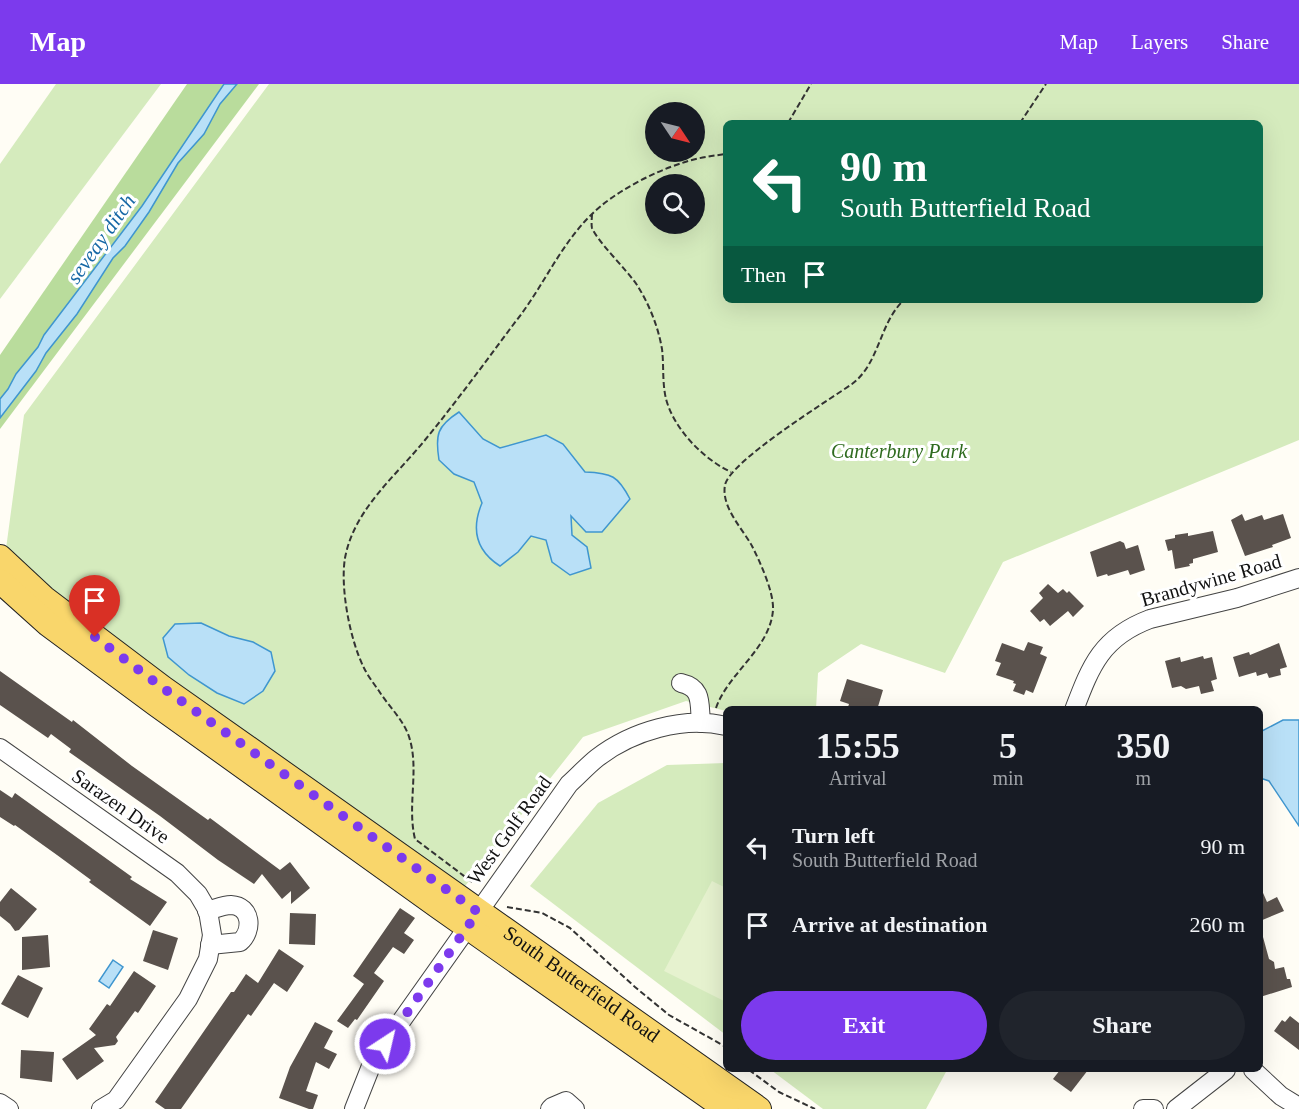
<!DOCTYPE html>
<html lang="en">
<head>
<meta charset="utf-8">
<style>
  :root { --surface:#171b24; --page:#20242c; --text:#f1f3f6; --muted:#9ea1a6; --accent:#7c3aed }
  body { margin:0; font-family:"Times New Roman",serif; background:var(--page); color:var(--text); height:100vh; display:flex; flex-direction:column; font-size:22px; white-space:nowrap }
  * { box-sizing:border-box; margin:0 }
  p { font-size:20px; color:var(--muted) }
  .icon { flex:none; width:33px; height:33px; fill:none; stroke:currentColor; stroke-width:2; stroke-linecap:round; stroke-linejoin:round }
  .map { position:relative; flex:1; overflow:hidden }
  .drawer { position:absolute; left:723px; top:622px; width:540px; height:366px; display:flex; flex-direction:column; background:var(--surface); border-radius:9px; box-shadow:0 6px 24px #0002 }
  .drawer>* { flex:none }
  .banner { position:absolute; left:723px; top:36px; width:540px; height:183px; border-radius:9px; box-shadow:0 6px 24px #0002; background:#0b6e4f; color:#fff; overflow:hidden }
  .needle { width:39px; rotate:125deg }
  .buttons { position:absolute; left:645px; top:18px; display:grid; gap:12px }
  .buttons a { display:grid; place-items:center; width:60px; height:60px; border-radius:50%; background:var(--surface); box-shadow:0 6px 24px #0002; font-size:30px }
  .pin { position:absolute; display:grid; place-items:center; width:51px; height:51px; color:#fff; margin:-62px -26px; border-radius:50% 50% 50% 0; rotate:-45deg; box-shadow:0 0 6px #0007 }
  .pin .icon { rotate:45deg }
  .me { position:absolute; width:66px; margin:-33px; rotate:35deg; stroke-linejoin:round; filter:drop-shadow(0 0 4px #0008) }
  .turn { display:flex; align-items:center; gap:21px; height:126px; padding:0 18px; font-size:27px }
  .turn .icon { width:78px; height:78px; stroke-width:2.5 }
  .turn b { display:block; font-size:42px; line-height:51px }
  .then { display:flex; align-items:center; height:57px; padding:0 18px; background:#0003; gap:12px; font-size:22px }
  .eta { display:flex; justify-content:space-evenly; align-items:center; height:102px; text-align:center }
  .eta b { font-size:36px; font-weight:600; line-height:42px }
  .button { display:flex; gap:12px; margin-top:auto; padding:12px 18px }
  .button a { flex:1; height:69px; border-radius:36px; background:var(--accent); color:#fff; font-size:24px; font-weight:600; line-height:69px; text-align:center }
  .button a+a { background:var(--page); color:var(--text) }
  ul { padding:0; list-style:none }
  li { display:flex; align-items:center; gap:18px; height:78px; padding:0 18px }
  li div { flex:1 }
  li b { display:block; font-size:22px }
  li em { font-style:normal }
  header { display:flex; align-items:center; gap:36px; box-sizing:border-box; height:84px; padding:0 30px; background:var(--accent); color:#fff }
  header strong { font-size:28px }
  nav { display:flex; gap:33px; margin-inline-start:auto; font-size:21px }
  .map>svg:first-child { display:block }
  .green { fill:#d5ebbd; fill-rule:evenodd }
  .forest { fill:#b9dc9c }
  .pitch { fill:#e6f2cf }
  .water { fill:#b9e0f7; stroke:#3f96cf; stroke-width:1.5 }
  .building { fill:#5a524d }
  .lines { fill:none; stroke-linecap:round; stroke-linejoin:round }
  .minor-casing { stroke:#444; stroke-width:20 }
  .major-casing { stroke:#222; stroke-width:26 }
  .path { stroke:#333; stroke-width:2; stroke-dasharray:6 3; stroke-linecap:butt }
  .minor { stroke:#fff; stroke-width:18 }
  .major { stroke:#f9d66b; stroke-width:24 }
  .route { stroke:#7c3aed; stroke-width:10; stroke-dasharray:0 18 }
  .labels { text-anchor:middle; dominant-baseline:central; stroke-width:6; stroke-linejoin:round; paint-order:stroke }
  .park-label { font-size:20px; font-style:italic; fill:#2f6b1f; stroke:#fff }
  .street-label { font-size:20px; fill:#111; stroke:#fff }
  .water-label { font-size:21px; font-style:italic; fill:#1768a6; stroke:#fff }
</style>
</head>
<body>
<header>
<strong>Map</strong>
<nav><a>Map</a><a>Layers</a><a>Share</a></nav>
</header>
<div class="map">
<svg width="1299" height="1025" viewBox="0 0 1299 1025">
  <rect width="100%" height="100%" fill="#fffdf5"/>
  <g class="green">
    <polygon points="56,0 161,0 0,215 0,80"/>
    <path d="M269 0H1299V356L1003 478 945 589 861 560 818 589 816 625 726 627 686 617 583 653 462 806 3 487 24 331ZM656 28H694V68H656ZM726 39H1260V216H726ZM656 100H694V140H656Z"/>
    <polygon points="726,679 726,951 530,802 598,719 667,681"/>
    <polygon points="771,986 947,986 926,1025 823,1025"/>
  </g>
  <polygon class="forest" points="187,0 259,0 0,345 0,271"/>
  <polygon class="pitch" points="712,797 726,804 726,918 664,887"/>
  <g class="water">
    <polygon points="224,0 237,0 220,20 204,50 178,79 149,128 125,162 113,174 77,230 46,269 36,287 0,334 0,315 8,305 16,290 38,263 44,251 142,122"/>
    <path d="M459 328 483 355 500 364 546 351 563 360 585 388C612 389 618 392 630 415L602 448H586L571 432 572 451 587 463 591 484 570 491 552 478 546 456 531 452 518 468 500 482C475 466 471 445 482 419L474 398 454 390 439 376C435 351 437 342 459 328Z"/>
    <polygon points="201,539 229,552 253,558 271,568 275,587 263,607 244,620 217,609 189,591 168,573 163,554 175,540"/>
    <polygon points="1283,636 1299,636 1299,742 1269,697 1260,694 1260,648"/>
    <polygon points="113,876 123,883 109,904 99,897"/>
  </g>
  <g class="building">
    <polygon points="1242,430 1245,437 1262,431 1264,436 1283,430 1291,454 1272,461 1273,463 1245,472 1231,436"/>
    <polygon points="1213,447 1218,468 1193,475 1193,479 1189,480 1190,482 1175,485 1172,466 1168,467 1165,456 1175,454 1175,451 1188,449 1188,452"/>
    <polygon points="1120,457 1124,459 1126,465 1138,461 1145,486 1130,491 1128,486 1108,492 1107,490 1097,493 1090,468"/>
    <polygon points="1048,500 1058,509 1063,505 1067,509 1069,507 1084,522 1073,533 1068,527 1050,542 1044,535 1040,538 1030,527 1043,514 1039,509"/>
    <polygon points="1028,558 1043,563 1040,570 1047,573 1033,609 1026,606 1024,611 1013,607 1016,600 1013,599 1014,597 996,591 1001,579 995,577 1002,559 1024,567"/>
    <polygon points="1279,559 1287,583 1280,585 1281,591 1269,594 1267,589 1257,592 1256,588 1239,593 1233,573 1249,568 1250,571"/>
    <polygon points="1203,572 1204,575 1212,573 1217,595 1211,597 1214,607 1201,610 1199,602 1186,605 1181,602 1172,604 1165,577 1180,573 1181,578"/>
    <polygon points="0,587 72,638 73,636 132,682 208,736 210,734 280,786 290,778 310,804 291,820 291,807 282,815 262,790 254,800 218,776 160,732 69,668 71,665 51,650 48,654 0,621"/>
    <polygon points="847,595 883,606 877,626 847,626 849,620 840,617"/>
    <polygon points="0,706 12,714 15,709 132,793 130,795 167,818 150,842 89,798 91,796 57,771 15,741 14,742 0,733"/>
    <polygon points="1260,802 1267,818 1277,813 1284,827 1260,837"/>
    <polygon points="11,804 37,825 19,846 15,847 10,840 0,832 0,818"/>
    <polygon points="400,824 415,834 404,849 414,856 404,870 393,863 374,889 384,897 357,936 355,935 348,944 337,937 364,900 353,892"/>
    <polygon points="290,829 316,830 315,861 289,860"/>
    <polygon points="153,846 178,854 168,886 143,877"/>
    <polygon points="48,851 50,883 22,886 22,853"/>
    <polygon points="1260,853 1263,853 1269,875 1274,878 1275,885 1284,883 1287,895 1290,895 1292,903 1260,913"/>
    <polygon points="279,865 304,882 287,908 274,899 251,932 248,930 181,1025 165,1025 155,1018 231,908 234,908 246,890 258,899"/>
    <polygon points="134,887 156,902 138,929 135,927 116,953 118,957 115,961 94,964 104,977 77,996 62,975 96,951 89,945 107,920 110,922"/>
    <polygon points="18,891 43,904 28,934 1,920"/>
    <polygon points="1290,932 1299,939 1299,966 1274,947 1282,936 1285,938"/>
    <polygon points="315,938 333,947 324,964 337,970 329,985 316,978 306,1007 318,1011 313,1025 309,1025 279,1014 290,983"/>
    <polygon points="21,966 54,968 52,998 20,994"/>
    <polygon points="1060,986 1088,986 1071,1008 1053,995"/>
  </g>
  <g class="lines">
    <g class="minor-casing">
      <g id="minor">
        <path d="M681 599C703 604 699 619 701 639"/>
        <path d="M1074 626C1091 581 1102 553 1150 535L1237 514 1299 494"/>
        <polyline points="0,664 177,789 198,810 208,827 212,851 208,875 188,915 116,1016 101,1025"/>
        <path d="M207 827C215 825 223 821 231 821 252 822 253 847 240 858L210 861"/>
        <polyline points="1253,986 1281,1012 1299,1023"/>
        <polyline points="0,1019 9,1025"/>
        <path d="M354 1025 373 977 569 700C578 692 587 682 597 674 632 647 683 632 726 642"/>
        <polyline points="550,1025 552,1023 566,1017 575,1025"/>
        <polyline points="1143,1025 1154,1025"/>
        <polyline points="1176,1025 1226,986"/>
      </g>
    </g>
    <g class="major-casing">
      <g id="major">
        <path id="s1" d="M0 473 44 514 163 604 759 1025"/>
        <polyline points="0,497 48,540 156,620 439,823 726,1025"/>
      </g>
    </g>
    <g class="path">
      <polyline points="788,39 811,0"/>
      <polyline points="1020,39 1046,0"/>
      <path d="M592 130C592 134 591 139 592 144 597 157 627 186 637 201 649 220 658 242 662 265 664 281 662 298 666 315 674 345 703 375 731 388"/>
      <path d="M716 624C728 589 770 565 773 526 774 508 760 478 752 462 742 444 721 423 725 401 730 377 829 316 852 300 880 279 879 239 904 216"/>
      <path d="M472 798 415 755C407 722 419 688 410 656 405 637 389 623 379 607 374 600 368 592 364 584 350 556 340 504 345 474 354 425 396 392 425 356 457 317 486 277 516 237 543 203 560 161 592 130 613 109 653 88 682 79 696 74 711 72 726 70"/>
      <polyline points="507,823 542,829 570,844 635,903 669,931 726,963"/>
      <polyline points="749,986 779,1008 815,1025"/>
    </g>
    <use href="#minor" class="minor"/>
    <use href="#major" class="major"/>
  </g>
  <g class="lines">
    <polyline class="route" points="95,553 163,604 478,828 385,960"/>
  </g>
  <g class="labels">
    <g class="park-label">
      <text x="899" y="367">Canterbury Park</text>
    </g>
    <g class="street-label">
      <text transform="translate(1211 496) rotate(-16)">Brandywine Road</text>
      <text transform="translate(121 722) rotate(35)">Sarazen Drive</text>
      <text transform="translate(509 746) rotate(-54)">West Golf Road</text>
      <text stroke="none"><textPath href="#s1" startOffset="722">South Butterfield Road</textPath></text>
    </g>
    <g class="water-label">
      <text transform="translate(101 155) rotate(-55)">seveay ditch</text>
    </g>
  </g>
</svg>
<div class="buttons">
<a><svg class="needle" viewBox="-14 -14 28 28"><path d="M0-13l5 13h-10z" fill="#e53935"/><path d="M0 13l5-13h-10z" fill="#9ea1a6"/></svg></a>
<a><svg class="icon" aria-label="search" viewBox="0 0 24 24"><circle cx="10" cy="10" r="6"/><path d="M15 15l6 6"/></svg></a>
</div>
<div class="pin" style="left:95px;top:553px;background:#d93025"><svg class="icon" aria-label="arrive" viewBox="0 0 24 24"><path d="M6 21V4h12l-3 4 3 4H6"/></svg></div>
<svg class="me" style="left:385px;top:960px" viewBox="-20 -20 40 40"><circle r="17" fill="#7c3aed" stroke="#fff" stroke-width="3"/><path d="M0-11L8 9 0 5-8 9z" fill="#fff"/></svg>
<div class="banner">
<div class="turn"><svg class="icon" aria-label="left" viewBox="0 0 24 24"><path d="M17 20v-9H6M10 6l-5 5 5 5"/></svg><div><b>90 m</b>South Butterfield Road</div></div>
<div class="then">Then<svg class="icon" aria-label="arrive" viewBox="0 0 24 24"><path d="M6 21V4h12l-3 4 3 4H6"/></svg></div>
</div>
<section class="drawer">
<div class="eta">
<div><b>15:55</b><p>Arrival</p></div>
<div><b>5</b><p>min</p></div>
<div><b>350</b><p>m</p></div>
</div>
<ul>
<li><svg class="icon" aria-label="left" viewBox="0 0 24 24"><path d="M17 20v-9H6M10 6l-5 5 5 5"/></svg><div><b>Turn left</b><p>South Butterfield Road</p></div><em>90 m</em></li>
<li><svg class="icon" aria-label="arrive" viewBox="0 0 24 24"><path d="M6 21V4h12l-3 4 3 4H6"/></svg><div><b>Arrive at destination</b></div><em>260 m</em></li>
</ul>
<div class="button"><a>Exit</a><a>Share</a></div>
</section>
</div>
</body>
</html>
